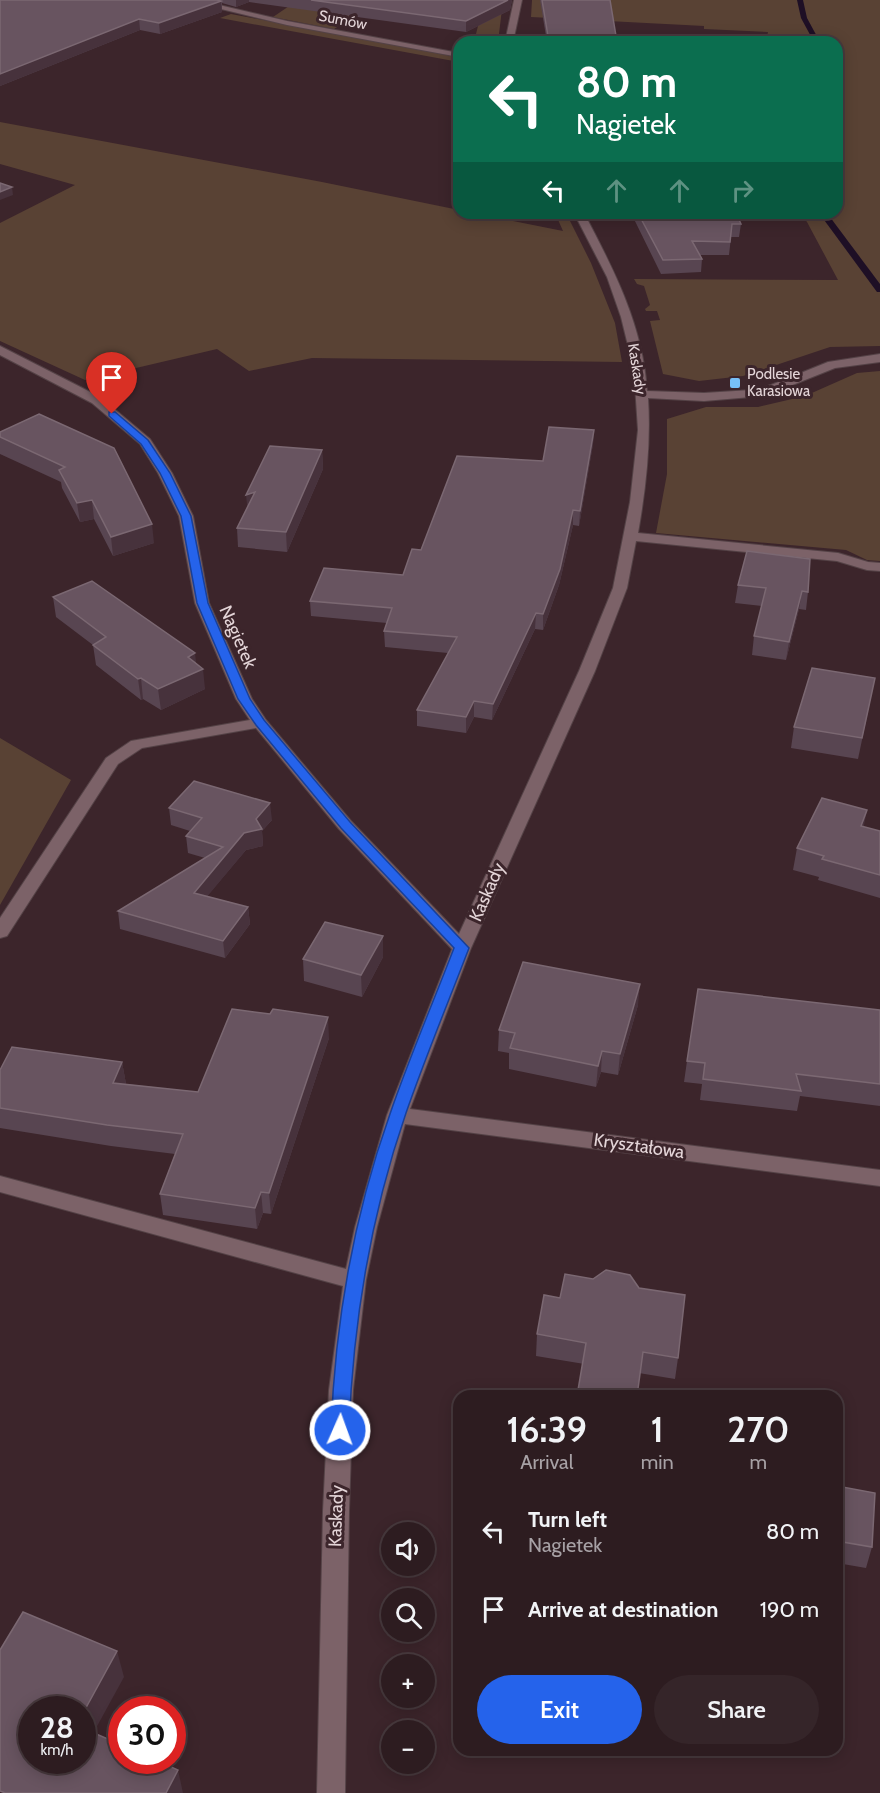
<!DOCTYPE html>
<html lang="en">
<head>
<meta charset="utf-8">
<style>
  :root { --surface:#2d1c20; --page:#352529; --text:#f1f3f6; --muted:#a7a1a5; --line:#483a3e; --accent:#2563eb }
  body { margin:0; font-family:Cabin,sans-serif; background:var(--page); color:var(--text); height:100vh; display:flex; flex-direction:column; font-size:22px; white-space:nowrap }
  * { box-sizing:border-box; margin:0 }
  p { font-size:20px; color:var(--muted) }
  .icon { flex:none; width:33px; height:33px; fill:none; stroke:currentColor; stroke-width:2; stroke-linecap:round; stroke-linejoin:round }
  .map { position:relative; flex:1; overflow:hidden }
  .drawer { position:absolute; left:453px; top:1390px; width:390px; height:366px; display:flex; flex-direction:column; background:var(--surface); border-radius:18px; box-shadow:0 3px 15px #0003,0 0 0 2px var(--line) }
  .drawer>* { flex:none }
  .guide { position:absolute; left:453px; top:36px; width:390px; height:183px; border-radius:18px; box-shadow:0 3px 15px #0003,0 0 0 2px var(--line); background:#0b6e4f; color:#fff; overflow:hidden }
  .buttons { position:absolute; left:381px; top:1522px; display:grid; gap:12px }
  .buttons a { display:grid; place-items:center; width:54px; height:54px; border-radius:50%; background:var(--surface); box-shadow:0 3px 15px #0003,0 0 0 2px var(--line); font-size:30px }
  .speed { position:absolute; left:18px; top:1696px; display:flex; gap:12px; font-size:30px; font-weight:700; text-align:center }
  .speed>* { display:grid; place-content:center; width:78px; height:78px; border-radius:50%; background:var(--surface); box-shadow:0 3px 15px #0003,0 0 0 2px var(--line); line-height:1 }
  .speed small { font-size:15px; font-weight:400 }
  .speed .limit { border:9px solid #d22; background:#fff; color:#111 }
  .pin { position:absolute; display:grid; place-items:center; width:51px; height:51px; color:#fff; margin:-62px -26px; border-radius:50% 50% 50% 0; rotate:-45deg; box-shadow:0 0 6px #0007 }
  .pin .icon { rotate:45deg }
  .me { position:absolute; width:66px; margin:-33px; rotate:2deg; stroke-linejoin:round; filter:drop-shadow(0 0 4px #0008) }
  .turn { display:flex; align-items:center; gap:21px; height:126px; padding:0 24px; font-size:27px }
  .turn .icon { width:78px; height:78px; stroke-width:2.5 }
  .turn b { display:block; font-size:42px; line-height:51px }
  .lanes { display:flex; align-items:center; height:57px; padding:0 24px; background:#0003; justify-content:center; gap:30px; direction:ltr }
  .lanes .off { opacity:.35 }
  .eta { display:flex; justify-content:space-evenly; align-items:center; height:102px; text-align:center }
  .eta b { font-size:36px; font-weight:600; line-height:42px }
  .button { display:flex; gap:12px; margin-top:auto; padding:12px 24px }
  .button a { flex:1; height:69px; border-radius:36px; background:var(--accent); color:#fff; font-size:24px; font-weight:600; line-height:69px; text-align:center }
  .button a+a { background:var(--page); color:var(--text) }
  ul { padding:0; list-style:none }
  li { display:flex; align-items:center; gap:18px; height:78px; padding:0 24px }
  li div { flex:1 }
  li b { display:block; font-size:22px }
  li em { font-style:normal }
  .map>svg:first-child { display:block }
  .green { fill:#594234 }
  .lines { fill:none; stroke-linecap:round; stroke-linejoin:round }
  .stream { fill:#1e0f25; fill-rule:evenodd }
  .minor-casing { stroke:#544246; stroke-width:2 }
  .minor { fill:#7c6268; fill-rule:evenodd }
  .wall { fill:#584551 }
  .shaded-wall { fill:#47323c }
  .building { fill:#685460; stroke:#7b6872; stroke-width:1.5 }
  .route { fill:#2563eb; stroke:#184099; stroke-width:1.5 }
  .poi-dot { fill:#77bff7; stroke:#3c252b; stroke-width:2 }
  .labels { text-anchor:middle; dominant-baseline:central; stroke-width:6; stroke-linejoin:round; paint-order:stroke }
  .far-street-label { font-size:15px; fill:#e4d5d8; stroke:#3c252b }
  .far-poi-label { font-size:15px; fill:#e4d5d8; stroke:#3c252b; text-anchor:start }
  .street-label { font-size:18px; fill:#e4d5d8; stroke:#3c252b }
</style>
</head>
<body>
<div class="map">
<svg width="880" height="1793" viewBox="0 0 880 1793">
  <rect width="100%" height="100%" fill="#3c252b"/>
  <g class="green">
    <polygon points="298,0 380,0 334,29 273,17"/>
    <polygon points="532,0 880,0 880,346 830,347 743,376 699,381 663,374 650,321 660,320 657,311 646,311 645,309 650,305 644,286 637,284 634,279 838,280 807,222 800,213 837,213 837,42 766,42 768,32 704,29 704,26 531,17"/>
    <polygon points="502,9 498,42 474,42 482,10"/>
    <polygon points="231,14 459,57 459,62 220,18"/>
    <polygon points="0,122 322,182 459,210 459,213 474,213 563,231 555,213 566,213 591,263 615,323 622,362 312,358 249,371 217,349 85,380 0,341 0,223 75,185 0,164"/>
    <polygon points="880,371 880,561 867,560 846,550 656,533 667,474 667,419 706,407 758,407 805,396 857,373"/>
    <polygon points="0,738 71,780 0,905"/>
  </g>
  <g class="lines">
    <g class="stream">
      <polygon points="797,0 803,0 807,18 820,42 814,42 801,18"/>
      <polygon points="819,213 827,213 880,284 880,292 877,292"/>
    </g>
    <g class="minor-casing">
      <g id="minor">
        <polygon points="184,0 198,0 287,21 459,53 459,57 287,25"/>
        <polygon points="514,0 522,0 513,42 505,42"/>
        <path d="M574 213H584C614 270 643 326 647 391L704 393 751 390 771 385 828 362 880 354V362L835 368 780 390 751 397 704 401 648 398C651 443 646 488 638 533L838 553 868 562 880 563V571L867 570 837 561 636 541 627 588 595 671 471 948 410 1109 880 1170V1186L405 1124 377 1227 366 1280 353 1390 349 1511 345 1793H317L323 1511 329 1390 343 1286 0 1192V1176L346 1269 355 1227 387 1115 452 949 339 829 256 728 142 748 118 764 7 936 0 938V918L106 758 131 741 250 720 236 699 195 603 179 516 158 473 140 444 92 403 0 355V346L100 397 150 439 172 473 193 516 209 603 252 699 266 720 351 821 459 934 579 671 613 588 630 502 638 430 634 370 621 317 607 277Z"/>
      </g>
    </g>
    <use href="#minor" class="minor"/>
  </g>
  <g class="wall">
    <polygon points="0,0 512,0 510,10 466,32 249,2 236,7 222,3 222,12 160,34 140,30 0,86"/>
    <polygon points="540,0 610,0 617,42 547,42"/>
    <polygon points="631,213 736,213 741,224 739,237 731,237 729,255 700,255 702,259 701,272 661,274"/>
    <polygon points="39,414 154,543 113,556 94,519 80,522 62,488 61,482 0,454 0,432"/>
    <polygon points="594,430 593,444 579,526 573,525 559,585 543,630 535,629 492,720 474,717 466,733 417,726 417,710 448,653 385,647 384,631 387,623 311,616 310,601 403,575 421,550 543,461"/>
    <polygon points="322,450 323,469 287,552 238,547 237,528"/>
    <polygon points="738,585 808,592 806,610 799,609 786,660 752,655 754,636 762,606 735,603"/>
    <polygon points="53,597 196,664 205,689 161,710 143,699 141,700 96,665 93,645 56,617"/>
    <polygon points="875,678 858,759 791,748 794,727"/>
    <polygon points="169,808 272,820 262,831 263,846 246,850 207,896 248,907 250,924 225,958 120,929 118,911 205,858 188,853 186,836 190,831 171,825"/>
    <polygon points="864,827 880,831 880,898 818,880 819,877 793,870 797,848"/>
    <polygon points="383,936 383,957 362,997 304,981 303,959"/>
    <polygon points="638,1005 618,1075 601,1072 596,1087 509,1069 509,1053 498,1051 499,1030"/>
    <polygon points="880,1010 880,1106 800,1096 797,1111 700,1100 702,1084 684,1082 687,1061"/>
    <polygon points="329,1038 271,1214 263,1213 257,1229 163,1215 160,1194 175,1154 111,1146 0,1128 0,1070 122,1062 126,1084 198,1092"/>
    <polygon points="537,1334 678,1358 675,1379 536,1356"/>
    <polygon points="837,1486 872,1547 866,1568 837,1563"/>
  </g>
  <g class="shaded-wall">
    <polygon points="236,0 249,0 249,2 236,7"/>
    <polygon points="508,0 512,0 510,10 466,32 466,21"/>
    <polygon points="221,1 222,12 160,34 159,23"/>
    <polygon points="139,19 140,30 0,86 0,74"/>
    <polygon points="12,187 13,195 0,200 0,192"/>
    <polygon points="594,430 593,444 579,526 580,511"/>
    <polygon points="322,450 323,469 287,552 286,532"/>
    <polygon points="255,492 248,514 246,495"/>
    <polygon points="92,500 94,519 80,522 77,503"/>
    <polygon points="573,510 573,525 559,585 543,630 543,614"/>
    <polygon points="152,524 154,543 113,556 111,537"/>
    <polygon points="802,591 799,609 786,660 789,642"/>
    <polygon points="536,613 535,629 492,720 493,704"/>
    <polygon points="195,653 197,671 203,669 205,689 161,710 158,689 188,657"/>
    <polygon points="141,678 143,699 141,700 138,679"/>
    <polygon points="474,701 474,717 466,733 466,717"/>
    <polygon points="270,803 272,820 262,831 263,846 246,850 196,910 194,893"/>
    <polygon points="867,810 863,831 861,826"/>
    <polygon points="248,907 250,924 225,958 223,941"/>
    <polygon points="383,936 383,957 362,997 361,975"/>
    <polygon points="640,984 638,1005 618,1075 620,1054"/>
    <polygon points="328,1017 329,1038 271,1214 269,1193"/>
    <polygon points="602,1051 601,1072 596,1087 598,1066"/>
    <polygon points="122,1062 126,1084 116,1104 113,1083"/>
    <polygon points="261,1192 263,1213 257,1229 255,1208"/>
    <polygon points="117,1651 124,1677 84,1750 82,1745 82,1715"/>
    <polygon points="178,1770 183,1793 166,1793"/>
  </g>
  <g class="building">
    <polygon points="0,0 217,0 221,1 159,23 139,19 0,74"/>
    <polygon points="311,0 508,0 466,21"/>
    <polygon points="542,0 610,0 617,42 549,42"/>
    <polygon points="0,183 12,187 0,192"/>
    <polygon points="638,213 736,213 741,224 732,224 730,242 692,241 702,259 663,260"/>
    <polygon points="39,414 114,448 152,524 111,537 92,500 77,503 59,470 65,467 0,437 0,432"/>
    <polygon points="549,427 594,430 580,511 573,510 560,569 543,614 536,613 493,704 474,701 466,717 417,710 457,637 384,631 392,608 310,601 324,568 403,575 412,549 421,550 457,456 543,461"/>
    <polygon points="270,446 322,450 286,532 237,528 255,492 246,495"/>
    <polygon points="747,551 810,559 808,592 802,591 789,642 754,636 766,588 738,585"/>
    <polygon points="92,581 195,653 188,657 203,669 158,689 141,678 138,679 93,645 106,637 53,597"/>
    <polygon points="812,668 875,678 862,738 794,727"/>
    <polygon points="194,781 270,803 256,819 262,829 244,833 194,893 248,907 223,941 118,911 223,847 186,836 202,818 169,808"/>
    <polygon points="822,798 867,810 861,826 880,831 880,875 822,859 824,856 797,848"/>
    <polygon points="325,922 383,936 361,975 303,959"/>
    <polygon points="523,962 640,984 620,1054 602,1051 598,1066 510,1048 515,1033 499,1030"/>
    <polygon points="698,989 880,1010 880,1084 796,1074 801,1091 703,1079 705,1063 687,1061"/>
    <polygon points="232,1009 270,1014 273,1009 328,1017 269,1193 261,1192 255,1208 160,1194 183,1134 107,1125 0,1108 0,1070 12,1047 122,1062 113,1083 198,1092"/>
    <polygon points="606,1270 630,1275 639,1288 685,1295 678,1358 643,1352 637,1396 577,1396 586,1343 537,1334 544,1295 560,1298 565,1274 593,1279"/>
    <polygon points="837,1486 875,1493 872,1547 837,1541"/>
    <polygon points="23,1612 117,1651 82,1715 82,1710 32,1710 32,1761 82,1761 82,1728 122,1745 122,1761 158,1761 178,1770 166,1793 5,1793 0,1791 0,1650"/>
  </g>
  <path class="route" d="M109 412H115L148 440 170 473 191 516 208 603 250 699 264 720 350 822 469 948C448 1003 425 1058 406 1113 371 1214 353 1324 349 1430L346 1436 340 1438 333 1436 331 1430C335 1323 354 1215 390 1114 409 1058 433 1003 454 948L341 828 256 725 238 699 197 603 181 516 160 473 141 444 109 416Z"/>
  <rect class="poi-dot" x="729" y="377" width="12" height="12" rx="3"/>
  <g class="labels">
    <g class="far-street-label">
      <text transform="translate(343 20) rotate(11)">Sumów</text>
      <text transform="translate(637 369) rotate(81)">Kaskady</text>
    </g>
    <g class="far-poi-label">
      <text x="747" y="374">Podlesie<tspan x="747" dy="17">Karasiowa</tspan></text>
    </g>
    <g class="street-label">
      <text transform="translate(238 637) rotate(66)">Nagietek</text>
      <text transform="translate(487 892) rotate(-66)">Kaskady</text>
      <text transform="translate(639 1146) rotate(8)">Kryształowa</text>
      <text transform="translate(336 1516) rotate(-88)">Kaskady</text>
    </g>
  </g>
</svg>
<div class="buttons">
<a><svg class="icon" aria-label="sound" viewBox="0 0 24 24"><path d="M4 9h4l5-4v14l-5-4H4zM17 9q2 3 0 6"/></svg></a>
<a><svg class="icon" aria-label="search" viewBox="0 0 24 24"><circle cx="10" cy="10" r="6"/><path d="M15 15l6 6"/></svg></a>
<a>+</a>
<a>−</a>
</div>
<div class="speed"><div>28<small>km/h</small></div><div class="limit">30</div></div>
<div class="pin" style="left:112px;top:414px;background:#d93025"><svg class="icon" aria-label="arrive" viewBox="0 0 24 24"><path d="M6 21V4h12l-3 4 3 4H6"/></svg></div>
<svg class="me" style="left:340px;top:1430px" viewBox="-20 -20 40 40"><circle r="17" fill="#2563eb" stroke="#fff" stroke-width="3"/><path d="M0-11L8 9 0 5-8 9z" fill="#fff"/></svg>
<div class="guide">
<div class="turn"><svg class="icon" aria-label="left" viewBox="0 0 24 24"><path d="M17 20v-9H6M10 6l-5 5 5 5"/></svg><div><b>80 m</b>Nagietek</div></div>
<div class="lanes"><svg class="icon" aria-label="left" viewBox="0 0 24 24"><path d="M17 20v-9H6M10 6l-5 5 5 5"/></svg><svg class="icon off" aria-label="ahead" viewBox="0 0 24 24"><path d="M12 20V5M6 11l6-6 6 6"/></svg><svg class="icon off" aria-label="ahead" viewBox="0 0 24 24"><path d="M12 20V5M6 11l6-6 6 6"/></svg><svg class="icon off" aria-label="right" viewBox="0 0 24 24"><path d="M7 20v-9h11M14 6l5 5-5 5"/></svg></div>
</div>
<section class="drawer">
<div class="eta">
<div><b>16:39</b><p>Arrival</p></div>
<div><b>1</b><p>min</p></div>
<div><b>270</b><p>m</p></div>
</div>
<ul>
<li><svg class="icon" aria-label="left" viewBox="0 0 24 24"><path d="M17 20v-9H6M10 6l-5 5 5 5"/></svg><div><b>Turn left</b><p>Nagietek</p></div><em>80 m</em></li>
<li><svg class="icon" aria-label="arrive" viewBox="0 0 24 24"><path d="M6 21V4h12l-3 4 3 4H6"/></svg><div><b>Arrive at destination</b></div><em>190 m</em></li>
</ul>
<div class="button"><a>Exit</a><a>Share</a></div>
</section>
</div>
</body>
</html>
